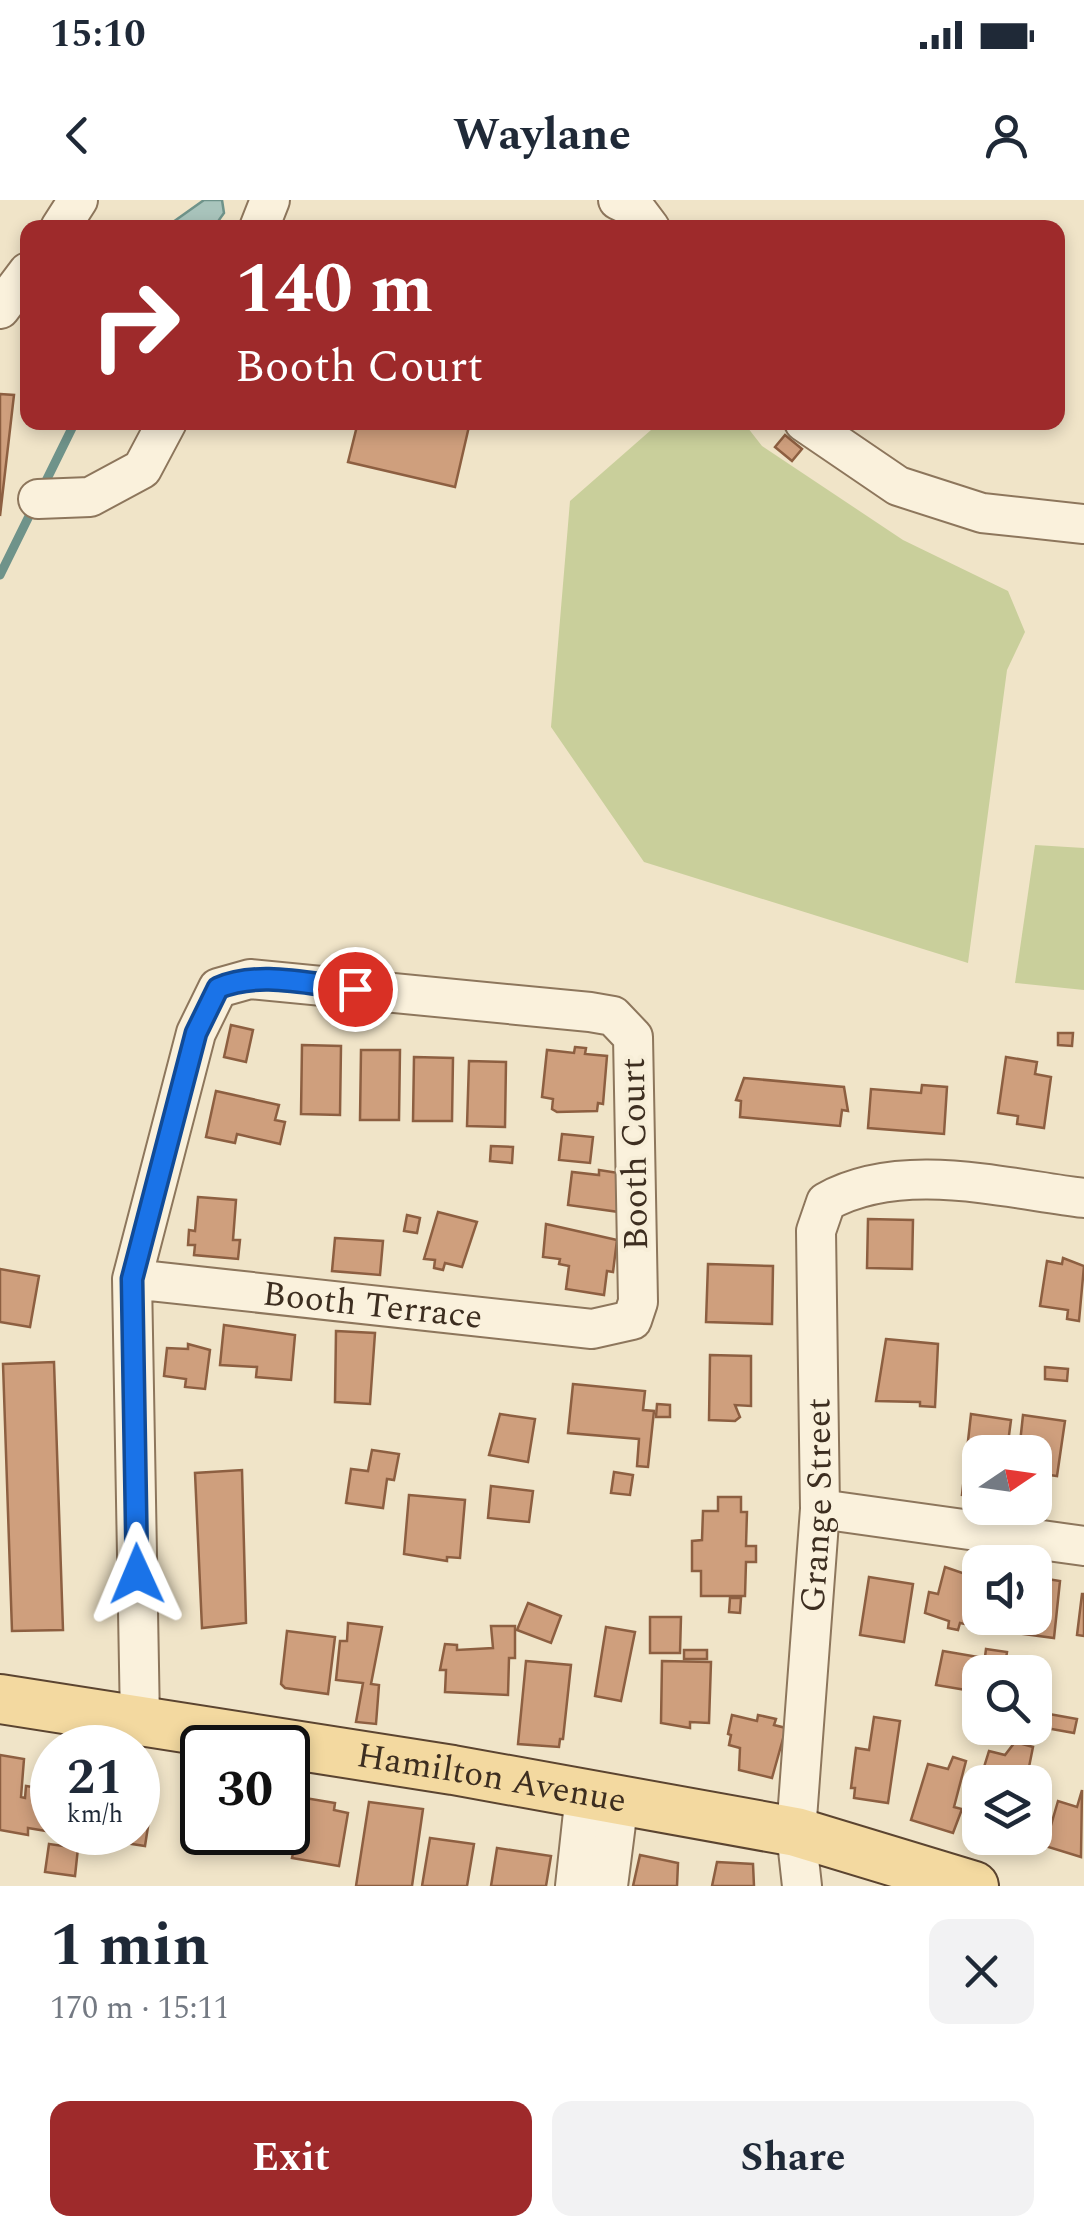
<!DOCTYPE html>
<html lang="en">
<head>
<meta charset="utf-8">
<style>
  :root { --surface:#fff; --page:#f2f2f3; --text:#1f2937; --muted:#747a83; --accent:#9e2a2b }
  body { margin:0; font-family:Spectral,serif; background:var(--page); color:var(--text); height:100vh; display:flex; flex-direction:column; font-size:38px; white-space:nowrap }
  * { box-sizing:border-box; margin:0 }
  p { font-size:32px; color:var(--muted) }
  .icon { flex:none; width:55px; height:55px; fill:none; stroke:currentColor; stroke-width:2; stroke-linecap:round; stroke-linejoin:round }
  .map { position:relative; height:1686px; overflow:hidden }
  .drawer { display:flex; flex-direction:column; background:var(--surface); flex:1 }
  .drawer>* { flex:none }
  .guide { position:absolute; left:20px; top:20px; width:1045px; height:210px; border-radius:20px; box-shadow:0 5px 15px #0003; background:#9e2a2b; color:#fff; overflow:hidden }
  .needle { width:65px; rotate:77deg }
  .controls { position:absolute; left:962px; top:1235px; display:grid; gap:20px }
  .controls a { display:grid; place-items:center; width:90px; height:90px; border-radius:20px; background:var(--surface); box-shadow:0 5px 15px #0003; font-size:50px }
  .speed { position:absolute; left:30px; top:1525px; display:flex; gap:20px; font-size:50px; font-weight:700; text-align:center }
  .speed>* { display:grid; place-content:center; width:130px; height:130px; border-radius:50%; background:var(--surface); box-shadow:0 5px 15px #0003; line-height:1 }
  .speed small { font-size:25px; font-weight:400 }
  .speed .limit { border:5px solid #111; border-radius:15px; background:#fff; color:#111 }
  .pin { position:absolute; display:grid; place-items:center; width:85px; height:85px; color:#fff; margin:-42px; border:5px solid #fff; border-radius:50%; box-shadow:0 2px 10px #0007 }
  .me { position:absolute; width:110px; margin:-55px; rotate:359deg; stroke-linejoin:round; filter:drop-shadow(0 0 8px #0008) }
  .turn { display:flex; align-items:center; gap:35px; height:210px; padding:0 50px; font-size:45px }
  .turn .icon { width:130px; height:130px; stroke-width:2.5 }
  .turn b { display:block; font-size:70px; line-height:85px }
  .round { display:grid; place-items:center; flex:none; width:105px; height:105px; border-radius:20px; background:var(--page) }
  .headline { display:flex; align-items:center; justify-content:space-between; height:170px; padding:0 50px }
  h1 { font-size:60px; font-weight:700; line-height:75px }
  .button { display:flex; gap:20px; margin-top:auto; padding:20px 50px }
  .button a { flex:1; height:115px; border-radius:20px; background:var(--accent); color:#fff; font-size:40px; font-weight:700; line-height:115px; text-align:center }
  .button a+a { background:var(--page); color:var(--text) }
  .status { display:flex; justify-content:space-between; align-items:center; height:70px; padding:0 50px; background:var(--surface); direction:ltr }
  .status svg { height:28px; fill:currentColor }
  header { display:flex; justify-content:space-between; align-items:center; height:130px; padding:0 50px; background:var(--surface); font-size:45px; font-weight:700 }
  .map>svg:first-child { display:block }
  .green { fill:#c9cf9b }
  .water { fill:#a9c4bc; stroke:#6f938a; stroke-width:2.5 }
  .lines { fill:none; stroke-linecap:round; stroke-linejoin:round }
  .stream { stroke:#6f938a; stroke-width:9 }
  .building { fill:#cf9f7d; stroke:#8d5f41; stroke-width:2.5 }
  .minor-casing { stroke:#8d765c; stroke-width:42 }
  .major-casing { stroke:#5b4430; stroke-width:52 }
  .minor { stroke:#faf1dc; stroke-width:38 }
  .major { stroke:#f3d9a0; stroke-width:48 }
  .route-casing { stroke:#114b97; stroke-width:25 }
  .route { stroke:#1a73e8; stroke-width:18 }
  .labels { text-anchor:middle; dominant-baseline:central; stroke-width:8; stroke-linejoin:round; paint-order:stroke }
  .street-label { font-size:35px; fill:#3d2e20; stroke:#f7eed8 }
</style>
</head>
<body>
<div class="status"><b>15:10</b><svg viewBox="0 0 49 12"><path d="M0 12V9h3v3zM5 12V6h3v6zM10 12V3h3v9zM15 12V0h3v12zM26 1h20v11H26zM47 4h2v5h-2z"/></svg></div>
<header><svg class="icon" aria-label="back" viewBox="0 0 24 24"><path d="M15 5l-7 7 7 7"/></svg>Waylane<svg class="icon" aria-label="person" viewBox="0 0 24 24"><circle cx="12" cy="8" r="4"/><path d="M4 21q1-7 8-7t8 7"/></svg></header>
<div class="map">
<svg width="1084" height="1686" viewBox="0 0 1084 1686">
  <rect width="100%" height="100%" fill="#f0e4c8"/>
  <g class="green">
    <polygon points="659,223 744,223 762,246 903,340 1008,391 1025,432 1007,470 968,763 644,662 551,527 570,301"/>
    <polygon points="1035,645 1084,648 1084,790 1015,783"/>
  </g>
  <polygon class="water" points="204,0 222,0 224,13 214,27 166,27"/>
  <g class="lines">
    <g class="stream">
      <polyline points="43,287 75,222"/>
      <polyline points="0,375 34,306"/>
    </g>
  </g>
  <g class="building">
    <polygon points="0,194 14,195 0,316"/>
    <polygon points="358,222 470,222 455,287 348,262"/>
    <polygon points="785,235 802,249 792,261 775,247"/>
    <polygon points="231,825 253,830 246,862 224,857"/>
    <polygon points="1058,833 1073,833 1072,846 1058,845"/>
    <polygon points="302,845 341,846 340,915 301,914"/>
    <polygon points="575,847 586,848 585,854 607,856 603,904 598,903 597,911 557,912 552,909 553,899 542,897 547,850 574,853"/>
    <polygon points="361,850 400,850 399,920 360,920"/>
    <polygon points="414,857 453,858 452,921 413,921"/>
    <polygon points="1006,857 1037,862 1035,874 1051,877 1044,928 1017,924 1018,916 998,913"/>
    <polygon points="469,861 506,862 505,927 467,926"/>
    <polygon points="744,878 844,887 848,911 842,910 840,926 740,917 741,901 736,900"/>
    <polygon points="922,885 947,887 944,934 868,928 871,889 921,893"/>
    <polygon points="216,891 279,905 275,920 285,922 280,944 237,934 235,943 206,937"/>
    <polygon points="562,934 593,937 590,963 559,960"/>
    <polygon points="491,946 513,947 512,963 490,961"/>
    <polygon points="599,970 625,974 619,1012 568,1005 572,972 599,975"/>
    <polygon points="198,997 236,1000 233,1040 240,1040 238,1059 194,1055 195,1045 188,1045 189,1030 195,1031"/>
    <polygon points="438,1012 477,1022 462,1067 445,1063 443,1070 434,1068 435,1060 424,1059"/>
    <polygon points="407,1015 420,1018 417,1033 404,1031"/>
    <polygon points="868,1019 913,1020 912,1069 867,1068"/>
    <polygon points="546,1024 617,1040 613,1072 607,1071 604,1095 566,1089 569,1066 559,1064 560,1059 543,1057"/>
    <polygon points="335,1038 383,1041 380,1075 332,1071"/>
    <polygon points="1063,1058 1084,1066 1079,1121 1067,1119 1068,1110 1040,1106 1047,1061 1062,1064"/>
    <polygon points="708,1064 773,1066 772,1124 706,1122"/>
    <polygon points="0,1069 39,1076 30,1127 0,1122"/>
    <polygon points="224,1125 295,1135 291,1180 256,1177 257,1167 220,1165"/>
    <polygon points="336,1131 375,1133 370,1204 335,1202"/>
    <polygon points="886,1139 938,1144 935,1207 920,1206 920,1202 876,1201"/>
    <polygon points="188,1144 210,1150 205,1189 185,1187 186,1179 164,1176 167,1148 188,1149"/>
    <polygon points="710,1155 751,1156 751,1206 735,1205 740,1217 735,1221 709,1220"/>
    <polygon points="54,1162 63,1430 12,1431 3,1164"/>
    <polygon points="1045,1167 1068,1169 1067,1181 1045,1179"/>
    <polygon points="573,1184 645,1191 643,1210 654,1211 648,1267 637,1266 639,1239 568,1233"/>
    <polygon points="657,1204 670,1205 670,1217 656,1217"/>
    <polygon points="500,1214 535,1219 528,1262 489,1255"/>
    <polygon points="971,1214 1011,1220 1008,1243 1012,1244 1011,1252 980,1252 980,1297 962,1295"/>
    <polygon points="1023,1215 1065,1221 1057,1276 1035,1273 1035,1252 1019,1252"/>
    <polygon points="372,1250 399,1254 394,1280 387,1279 383,1308 346,1303 351,1269 368,1271"/>
    <polygon points="242,1270 246,1423 202,1428 195,1273"/>
    <polygon points="614,1272 633,1275 630,1295 611,1293"/>
    <polygon points="491,1286 533,1291 529,1322 488,1318"/>
    <polygon points="409,1295 465,1300 460,1358 447,1357 447,1361 404,1354"/>
    <polygon points="718,1297 741,1297 741,1312 747,1312 746,1346 756,1346 756,1362 746,1362 745,1396 701,1396 701,1371 692,1371 692,1341 702,1340 703,1311 718,1311"/>
    <polygon points="945,1367 980,1379 975,1426 960,1423 958,1430 948,1428 949,1421 925,1413 929,1392 938,1394"/>
    <polygon points="869,1377 913,1384 904,1442 860,1435"/>
    <polygon points="1035,1377 1060,1381 1054,1438 1016,1433 1018,1418 1035,1418"/>
    <polygon points="1082,1394 1084,1394 1084,1436 1077,1435"/>
    <polygon points="730,1398 741,1398 740,1413 729,1412"/>
    <polygon points="528,1403 561,1416 551,1443 517,1430"/>
    <polygon points="650,1417 681,1417 680,1453 650,1453"/>
    <polygon points="348,1423 382,1427 371,1484 379,1485 376,1524 356,1522 363,1483 336,1480 340,1441 347,1441"/>
    <polygon points="491,1426 515,1426 515,1458 509,1458 508,1495 445,1492 446,1470 440,1470 445,1444 457,1445 457,1450 493,1448"/>
    <polygon points="606,1427 635,1432 621,1501 595,1496"/>
    <polygon points="287,1431 335,1437 328,1494 285,1488 281,1484"/>
    <polygon points="986,1449 1007,1452 1004,1472 983,1472"/>
    <rect x="684" y="1450" width="23" height="9"/>
    <polygon points="943,1451 984,1458 978,1492 936,1485"/>
    <polygon points="526,1461 571,1465 563,1539 560,1539 559,1547 518,1544"/>
    <polygon points="662,1461 711,1462 709,1523 690,1522 690,1528 661,1523"/>
    <polygon points="1049,1514 1077,1519 1074,1533 1046,1528"/>
    <polygon points="732,1515 757,1521 758,1515 776,1519 774,1525 786,1528 772,1578 739,1570 740,1548 729,1545 731,1535 728,1534"/>
    <polygon points="874,1517 900,1521 888,1603 854,1598 855,1588 851,1588 856,1548 869,1550"/>
    <polygon points="1015,1542 1033,1547 1026,1582 980,1580 989,1551 1005,1555"/>
    <polygon points="0,1555 24,1559 21,1597 25,1598 26,1586 52,1590 52,1632 28,1628 28,1635 0,1630"/>
    <polygon points="953,1557 966,1561 954,1607 962,1609 953,1633 911,1620 928,1564 948,1569"/>
    <polygon points="145,1573 156,1575 145,1646 99,1639 100,1632 138,1632 138,1582 143,1583"/>
    <polygon points="1082,1590 1081,1657 1045,1646 1058,1601 1077,1607"/>
    <polygon points="305,1598 335,1603 334,1610 348,1613 339,1666 292,1658"/>
    <polygon points="369,1602 423,1609 412,1686 356,1686"/>
    <polygon points="232,1632 285,1632 283,1642"/>
    <polygon points="430,1638 474,1644 467,1686 422,1686"/>
    <polygon points="49,1644 78,1648 75,1676 45,1672"/>
    <polygon points="497,1648 551,1656 546,1686 491,1686"/>
    <polygon points="640,1655 678,1663 677,1686 633,1686"/>
    <polygon points="717,1662 753,1664 754,1686 712,1686"/>
  </g>
  <g class="lines">
    <g class="minor-casing">
      <g id="minor">
        <polyline points="618,0 635,8 650,28"/>
        <polyline points="60,28 78,0"/>
        <polyline points="259,28 270,0"/>
        <polyline points="0,109 28,72"/>
        <polyline points="804,222 898,286 982,313 1084,324"/>
        <polyline points="38,299 90,297 142,269 167,222"/>
        <path id="s1" d="M132 1079 592 1129 632 1120 638 1102 633 837 613 816 590 812 250 779 218 788 196 833 132 1079 140 1521"/>
        <polyline points="820,1309 1084,1346"/>
        <polyline points="575,1686 585,1594"/>
        <polyline points="608,1686 619,1600"/>
        <path id="s2" d="M802 1686 796 1632 820 1309 816 1031 826 1002C901 960 1002 988 1084 998"/>
      </g>
    </g>
    <g class="major-casing">
      <g id="major">
        <path id="s3" d="M0 1499 453 1570 796 1632 974 1686"/>
      </g>
    </g>
    <use href="#minor" class="minor"/>
    <use href="#major" class="major"/>
  </g>
  <g class="lines">
    <g class="route-casing">
      <path id="route" d="M137 1374 132 1079 196 833 218 788C260 770 311 785 355 789"/>
    </g>
    <use href="#route" class="route"/>
  </g>
  <g class="labels">
    <g class="street-label">
      <text transform="translate(635 954) rotate(-91)">Booth Court</text>
      <text stroke="none"><textPath href="#s1" startOffset="242">Booth Terrace</textPath></text>
      <text stroke="none"><textPath href="#s2" startOffset="382">Grange Street</textPath></text>
      <text stroke="none"><textPath href="#s3" startOffset="498">Hamilton Avenue</textPath></text>
    </g>
  </g>
</svg>
<div class="controls">
<a><svg class="needle" viewBox="-14 -14 28 28"><path d="M0-13l5 13h-10z" fill="#e53935"/><path d="M0 13l5-13h-10z" fill="#747a83"/></svg></a>
<a><svg class="icon" aria-label="sound" viewBox="0 0 24 24"><path d="M4 9h4l5-4v14l-5-4H4zM17 9q2 3 0 6"/></svg></a>
<a><svg class="icon" aria-label="search" viewBox="0 0 24 24"><circle cx="10" cy="10" r="6"/><path d="M15 15l6 6"/></svg></a>
<a><svg class="icon" aria-label="layers" viewBox="0 0 24 24"><path d="M12 4l9 5-9 5-9-5zM3 14l9 5 9-5"/></svg></a>
</div>
<div class="speed"><div>21<small>km/h</small></div><div class="limit">30</div></div>
<div class="pin" style="left:355px;top:789px;background:#d93025"><svg class="icon" aria-label="arrive" viewBox="0 0 24 24"><path d="M6 21V4h12l-3 4 3 4H6"/></svg></div>
<svg class="me" style="left:137px;top:1374px" viewBox="-20 -20 40 40"><path d="M0-17L14 15 0 8-14 15z" fill="#1a73e8" stroke="#fff" stroke-width="4"/></svg>
<div class="guide">
<div class="turn"><svg class="icon" aria-label="right" viewBox="0 0 24 24"><path d="M7 20v-9h11M14 6l5 5-5 5"/></svg><div><b>140 m</b>Booth Court</div></div>
</div>
</div>
<section class="drawer">
<div class="headline"><div><h1>1 min</h1><p>170 m · 15:11</p></div><a class="round"><svg class="icon" aria-label="close" viewBox="0 0 24 24"><path d="M6 6l12 12M18 6L6 18"/></svg></a></div>
<div class="button"><a>Exit</a><a>Share</a></div>
</section>
</body>
</html>
